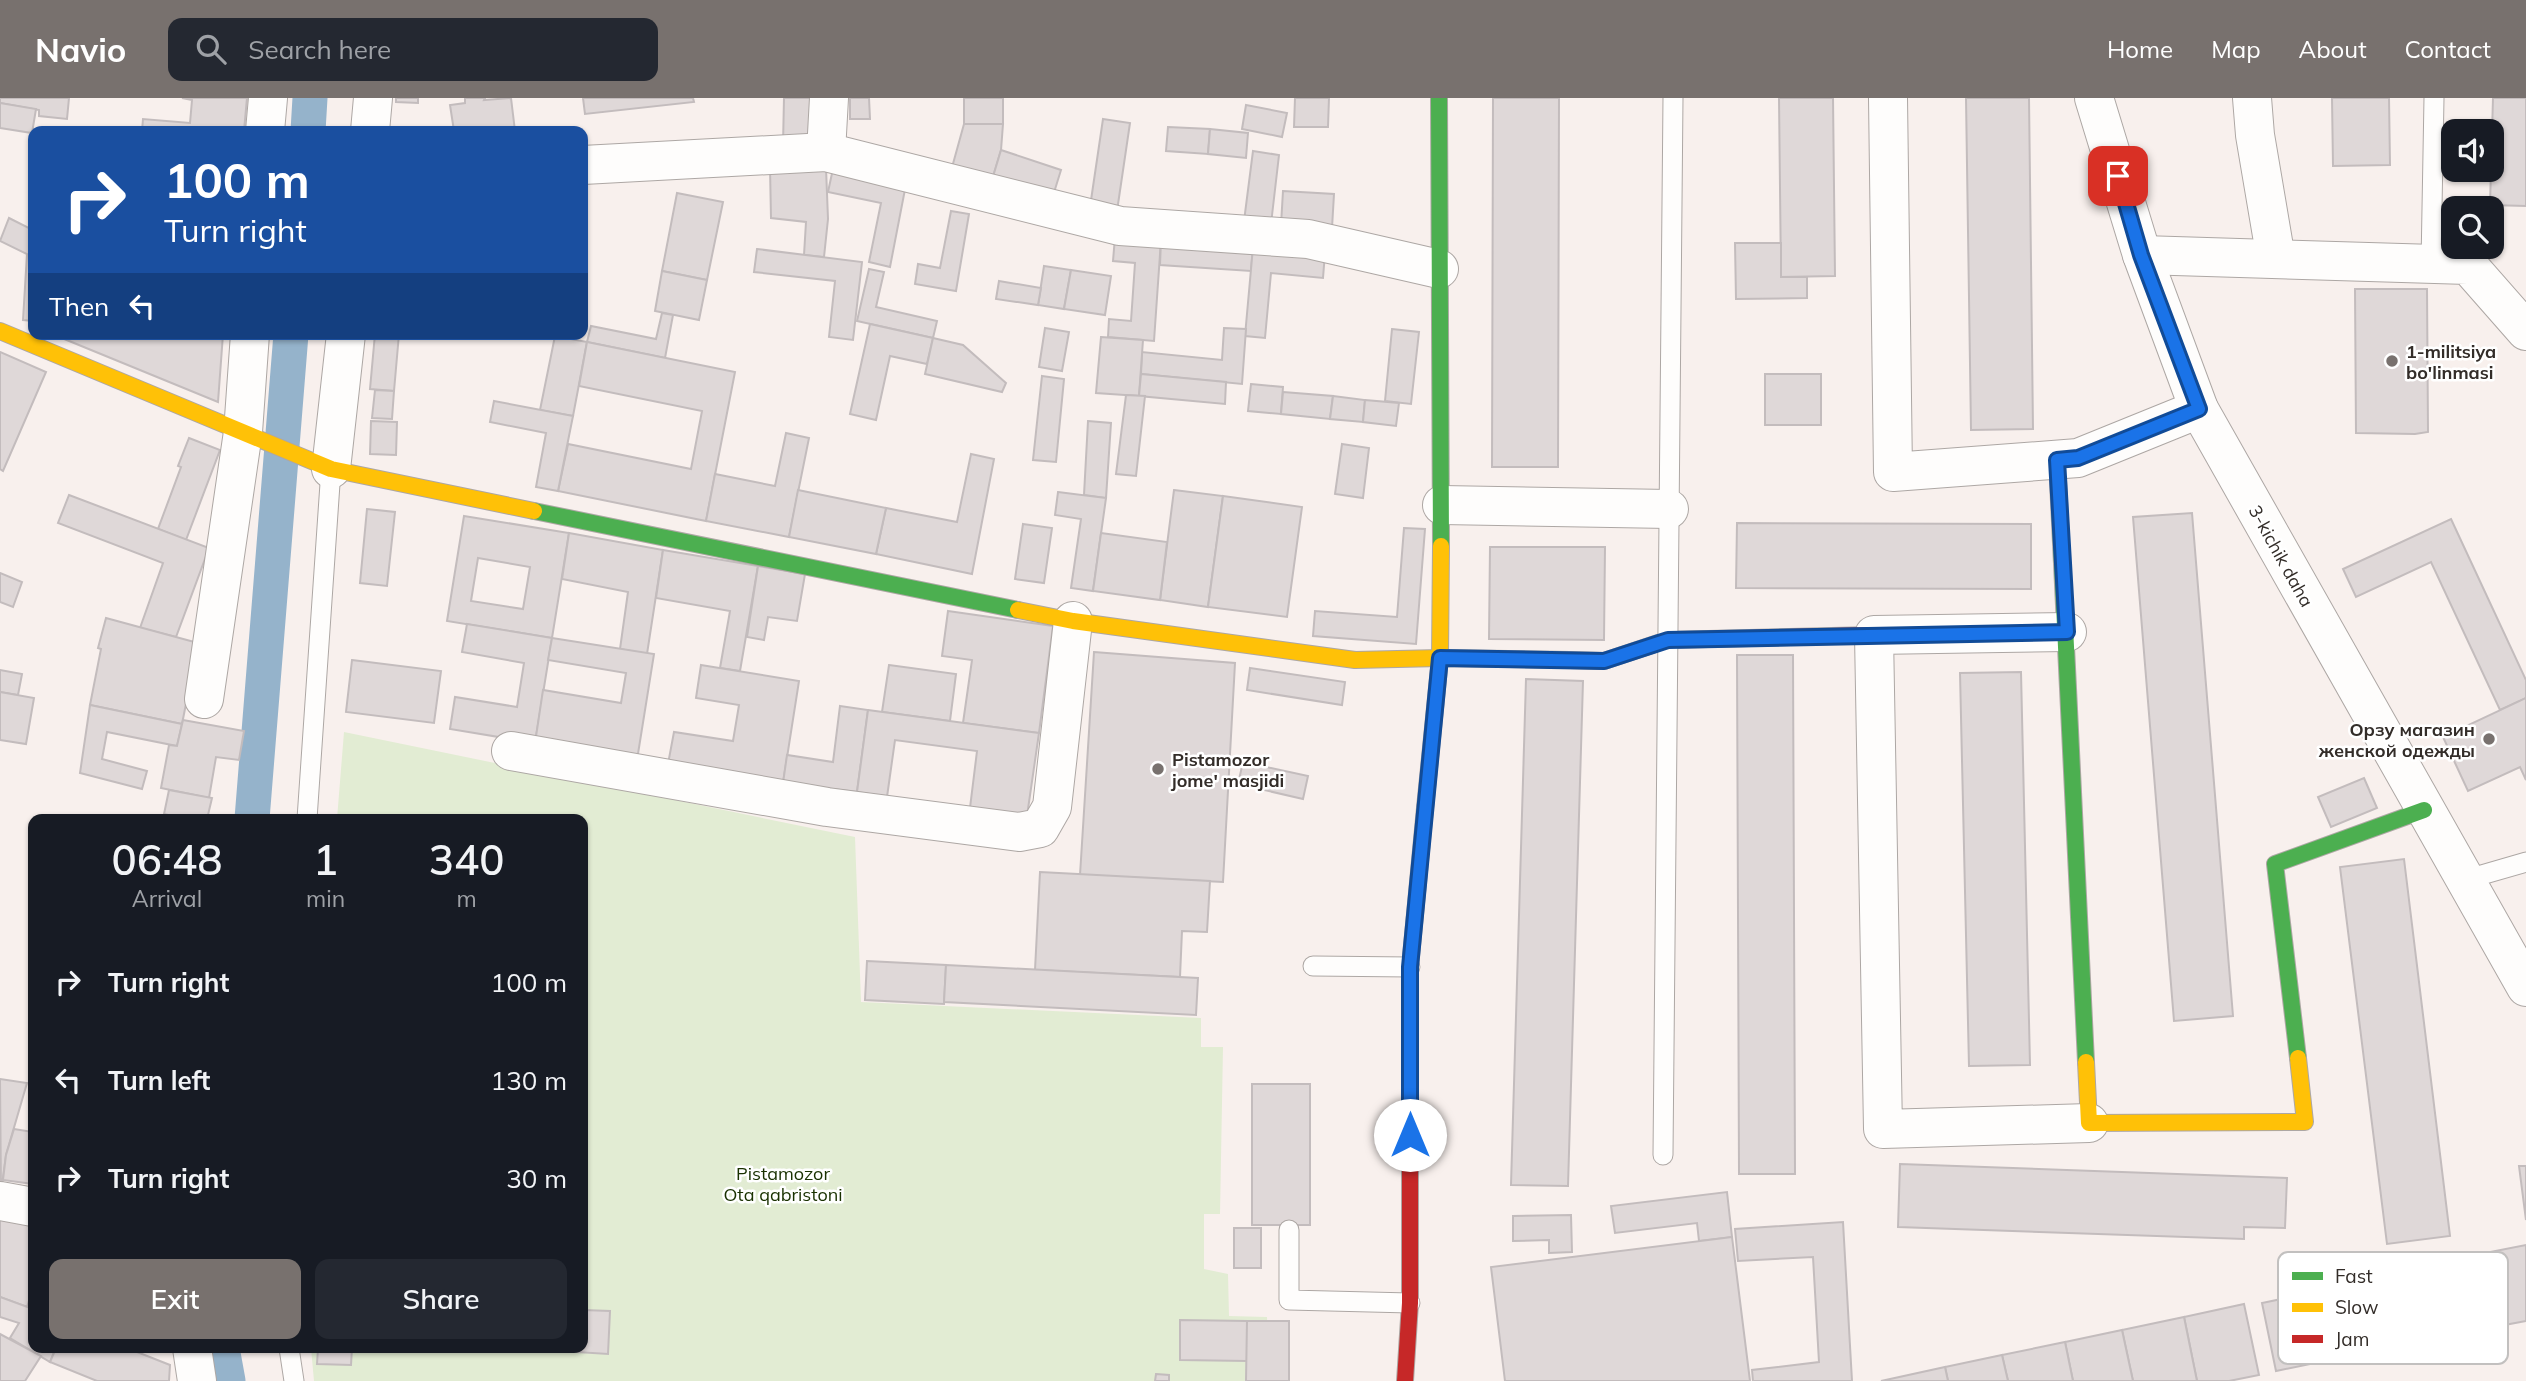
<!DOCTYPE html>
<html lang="en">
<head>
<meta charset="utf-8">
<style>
  :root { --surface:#171b24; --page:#242831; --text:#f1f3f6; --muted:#9ea1a6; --accent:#78716e }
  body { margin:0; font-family:Mulish,sans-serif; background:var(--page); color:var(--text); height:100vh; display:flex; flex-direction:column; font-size:26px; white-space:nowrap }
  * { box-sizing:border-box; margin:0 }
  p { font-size:23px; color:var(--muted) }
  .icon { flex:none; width:38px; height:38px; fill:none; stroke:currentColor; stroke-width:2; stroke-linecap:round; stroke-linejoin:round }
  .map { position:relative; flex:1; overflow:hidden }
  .details { position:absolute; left:28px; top:716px; width:560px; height:539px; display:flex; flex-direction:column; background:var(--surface); border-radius:14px; box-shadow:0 2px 5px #0004 }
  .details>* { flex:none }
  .hud { position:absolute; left:28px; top:28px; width:560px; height:214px; border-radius:14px; box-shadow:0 2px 5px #0004; background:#1a4fa0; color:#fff; overflow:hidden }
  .fabs { position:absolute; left:2441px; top:21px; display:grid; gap:14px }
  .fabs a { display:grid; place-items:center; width:63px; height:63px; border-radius:14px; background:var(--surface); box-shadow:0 2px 5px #0004; font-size:35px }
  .pin { position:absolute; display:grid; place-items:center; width:60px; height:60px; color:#fff; margin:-30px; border-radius:14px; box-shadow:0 4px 10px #0006 }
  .me { position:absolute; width:77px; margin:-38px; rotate:0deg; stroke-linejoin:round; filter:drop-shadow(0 0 5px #0008) }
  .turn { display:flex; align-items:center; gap:24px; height:147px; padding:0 21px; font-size:32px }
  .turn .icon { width:91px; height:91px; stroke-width:2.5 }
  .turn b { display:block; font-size:49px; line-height:60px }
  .then { display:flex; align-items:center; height:66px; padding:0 21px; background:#0003; gap:14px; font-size:26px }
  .eta { display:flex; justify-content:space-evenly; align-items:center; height:119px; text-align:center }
  .eta b { font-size:42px; font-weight:600; line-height:49px }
  .primary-button { display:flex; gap:14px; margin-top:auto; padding:14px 21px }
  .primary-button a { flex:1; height:80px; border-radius:14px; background:var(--accent); color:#fff; font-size:28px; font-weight:600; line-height:80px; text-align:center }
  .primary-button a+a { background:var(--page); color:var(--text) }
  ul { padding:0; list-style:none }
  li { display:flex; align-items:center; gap:21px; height:98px; padding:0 21px }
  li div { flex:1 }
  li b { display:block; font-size:26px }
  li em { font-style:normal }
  header { display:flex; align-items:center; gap:42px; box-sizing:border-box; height:98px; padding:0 35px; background:var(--accent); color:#fff }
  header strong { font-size:33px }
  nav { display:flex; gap:38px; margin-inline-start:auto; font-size:24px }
  .search { width:490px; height:63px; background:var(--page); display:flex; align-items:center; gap:18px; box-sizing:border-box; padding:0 24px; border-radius:14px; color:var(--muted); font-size:26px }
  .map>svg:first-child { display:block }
  .green { fill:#e2ecd3 }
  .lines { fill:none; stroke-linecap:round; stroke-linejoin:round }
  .canal { stroke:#95b3cb; stroke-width:35 }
  .building { fill:#dfd8d8; stroke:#c3bcbd; stroke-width:2; fill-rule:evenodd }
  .lane-casing { stroke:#ada7a4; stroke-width:21 }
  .street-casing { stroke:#ada7a4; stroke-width:40 }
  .fast-casing { stroke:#ada7a4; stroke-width:18 }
  .slow-casing { stroke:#ada7a4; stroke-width:18 }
  .jam-casing { stroke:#ada7a4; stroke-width:18 }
  .lane { stroke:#fefdfc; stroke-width:19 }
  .street { stroke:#fefdfc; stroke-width:38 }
  .fast { stroke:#4caf50; stroke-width:16 }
  .slow { stroke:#ffc107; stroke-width:16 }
  .jam { stroke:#c62828; stroke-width:16 }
  .route-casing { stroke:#114b97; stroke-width:18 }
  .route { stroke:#1a73e8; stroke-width:12 }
  .poi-dot { fill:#78716e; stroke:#fff; stroke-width:2.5 }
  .labels { text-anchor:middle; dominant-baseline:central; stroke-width:5; stroke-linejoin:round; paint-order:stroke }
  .poi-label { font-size:18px; font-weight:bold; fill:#332d29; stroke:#fff; text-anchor:start }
  .street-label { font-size:18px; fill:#332d29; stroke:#fff }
  .park-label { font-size:18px; fill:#193100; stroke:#fff }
  .key { fill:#fff; stroke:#c2c0bf; stroke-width:2 }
  .key-label { font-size:19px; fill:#332d29 }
</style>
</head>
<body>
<header>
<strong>Navio</strong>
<div class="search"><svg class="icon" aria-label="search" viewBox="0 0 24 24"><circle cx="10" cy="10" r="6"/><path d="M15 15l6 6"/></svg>Search here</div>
<nav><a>Home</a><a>Map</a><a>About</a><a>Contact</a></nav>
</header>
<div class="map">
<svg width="2526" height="1283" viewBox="0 0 2526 1283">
  <rect width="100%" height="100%" fill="#f8f0ed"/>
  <polygon class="green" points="344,634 855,739 861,904 1201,920 1201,949 1223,949 1220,1116 1204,1116 1204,1171 1228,1176 1229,1218 1267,1219 1269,1283 314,1283 311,1250 583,1250 583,721 337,721"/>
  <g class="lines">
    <g class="canal">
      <polyline points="308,33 310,0"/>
      <polyline points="252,721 291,236"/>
      <polyline points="222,1250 228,1283"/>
    </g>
  </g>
  <g class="building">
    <polygon points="0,0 69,0 67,21 39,18 39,12 0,5"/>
    <polygon points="182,0 247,0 244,33 142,33 143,21 190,25 192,2"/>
    <polygon points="396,0 418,0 418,5 396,4"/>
    <polygon points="465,0 485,0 484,2 511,0 515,33 454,33 450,7 465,5"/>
    <polygon points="583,0 693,0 694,4 585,16"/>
    <polygon points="784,0 818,0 816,48 783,47"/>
    <polygon points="850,0 869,0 870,21 850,21"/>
    <rect x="964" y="0" width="39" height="26"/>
    <polygon points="1295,0 1329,0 1328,29 1294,29"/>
    <polygon points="1493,0 1559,0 1558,369 1492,369"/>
    <polygon points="1779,0 1833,0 1835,178 1781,179"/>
    <polygon points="1966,0 2029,0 2033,331 1971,332"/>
    <polygon points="2332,0 2389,0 2390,67 2333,68"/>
    <polygon points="2493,0 2526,0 2526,108 2490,107"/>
    <polygon points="0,5 36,11 32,35 0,30"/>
    <polygon points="1246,7 1287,15 1282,39 1242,31"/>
    <polygon points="1103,21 1130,25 1117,113 1090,109"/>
    <polygon points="964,26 1003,26 1001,52 992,82 951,73"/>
    <polygon points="1168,29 1210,31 1208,56 1166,53"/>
    <polygon points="1210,31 1248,35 1246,60 1208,56"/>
    <polygon points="1001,52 1061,72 1052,101 992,82"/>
    <polygon points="1253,53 1279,57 1271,126 1244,123"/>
    <polygon points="834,66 907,81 890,169 869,164 881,105 828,94"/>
    <polygon points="770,70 826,70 828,121 824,159 804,157 806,124 771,120"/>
    <polygon points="32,77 33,77 33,132 29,130"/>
    <polygon points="1283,93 1334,96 1332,130 1281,127"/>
    <polygon points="677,95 723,104 707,182 662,173"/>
    <polygon points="951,113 969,116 956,193 915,186 918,166 940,170"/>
    <polygon points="9,120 33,132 33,223 23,222 27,156 0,143"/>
    <polygon points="1115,139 1161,142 1154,243 1108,239 1109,221 1131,223 1135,165 1113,163"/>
    <polygon points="1161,142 1253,149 1251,173 1160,167"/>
    <polygon points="1735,145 1781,145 1781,179 1807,179 1807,200 1736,201"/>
    <polygon points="1253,149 1325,155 1323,180 1271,175 1265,240 1245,238"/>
    <polygon points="757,151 862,164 853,242 829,239 835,183 754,174"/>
    <polygon points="1044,168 1071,172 1064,211 1038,207"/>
    <polygon points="869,171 884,174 876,209 937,223 933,240 857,223"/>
    <polygon points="1071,172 1111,178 1105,217 1064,211"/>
    <polygon points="662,173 707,182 699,222 655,213"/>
    <polygon points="999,183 1041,190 1038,207 996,201"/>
    <polygon points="2355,191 2427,191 2428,334 2415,336 2356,335"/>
    <polygon points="583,204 585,204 587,228 583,229"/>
    <polygon points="662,215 673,217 665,260 587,244 591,228 656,241"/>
    <polygon points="870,226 933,240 927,266 890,258 876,322 850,316"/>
    <polygon points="1045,230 1069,234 1062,273 1039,269"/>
    <polygon points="1224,230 1246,231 1242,286 1141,276 1142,254 1222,262"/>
    <polygon points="1392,231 1419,234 1411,306 1385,303"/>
    <polygon points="52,236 223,236 218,304"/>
    <polygon points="375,236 399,236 394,293 370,291"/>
    <polygon points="555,238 587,244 573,318 540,312"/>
    <polygon points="1101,239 1143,242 1139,298 1096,295"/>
    <polygon points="933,240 963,247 1006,285 1002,294 925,276"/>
    <polygon points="587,244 735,274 706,423 558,393 568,346 691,371 702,313 579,288"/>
    <polygon points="0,254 46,274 3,373 0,371"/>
    <polygon points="1141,276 1226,284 1225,306 1139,298"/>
    <rect x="1765" y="276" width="56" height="51"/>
    <polygon points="1042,278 1064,281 1056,364 1033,362"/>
    <polygon points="1251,286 1283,289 1281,316 1248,313"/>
    <polygon points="375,292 394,293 392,321 372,320"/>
    <polygon points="1283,294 1333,298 1330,321 1281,316"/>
    <polygon points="1126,297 1145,298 1136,378 1116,376"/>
    <polygon points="1333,298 1365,302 1363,324 1330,321"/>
    <polygon points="1365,302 1399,305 1396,328 1363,324"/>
    <polygon points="494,303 573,318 558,393 536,389 546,335 490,324"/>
    <polygon points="371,323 397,324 396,357 370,356"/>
    <polygon points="1088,323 1111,325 1106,400 1084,397"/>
    <polygon points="786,335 809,340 789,439 706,423 715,376 775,388"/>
    <polygon points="189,340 220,352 186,442 158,431 181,369 178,368"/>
    <polygon points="1342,346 1369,350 1363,400 1335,396"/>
    <polygon points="971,356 994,361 972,476 876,456 886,410 957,424"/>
    <polygon points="798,392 886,410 876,456 789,439"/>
    <polygon points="1174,392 1223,398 1208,509 1160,502"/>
    <polygon points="1058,394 1106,400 1093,493 1071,490 1081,421 1055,417"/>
    <polygon points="69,397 209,450 176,539 140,530 163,465 58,425"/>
    <polygon points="1223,398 1302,409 1287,519 1208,509"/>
    <polygon points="367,411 395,414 387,488 360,485"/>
    <polygon points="2192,415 2233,918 2174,923 2133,419"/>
    <path d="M464 418 569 435 552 540 447 523ZM478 460 530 469 523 511 471 503Z"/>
    <polygon points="2451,421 2526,582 2526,600 2500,612 2431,464 2356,499 2343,471"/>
    <polygon points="1737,425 2031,426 2031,491 1736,490"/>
    <polygon points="1023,426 1052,430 1044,485 1015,481"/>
    <polygon points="1404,430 1425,431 1416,546 1313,538 1315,513 1397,519"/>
    <polygon points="569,435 663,452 647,556 620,551 628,494 562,481"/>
    <polygon points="1101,435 1167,444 1160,502 1093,493"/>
    <polygon points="1490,449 1605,449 1604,542 1489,541"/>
    <polygon points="663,452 758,468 740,573 720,570 730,513 656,500"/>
    <polygon points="758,468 805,476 797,523 768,519 764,542 747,539"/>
    <polygon points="0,475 22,484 13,509 0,504"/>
    <polygon points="948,513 1053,528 1039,635 963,625 972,562 942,558"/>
    <polygon points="106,520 198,545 182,626 90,607 101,551 98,550"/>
    <polygon points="467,526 552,540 535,645 450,631 455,599 517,609 524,565 462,554"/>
    <polygon points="552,540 654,556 637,662 535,645 543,592 621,605 626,575 548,562"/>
    <polygon points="1094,554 1235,565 1223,784 1080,777"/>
    <polygon points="1737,557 1793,557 1795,1076 1739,1076"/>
    <polygon points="352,562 441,573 434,625 346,614"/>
    <polygon points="701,567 799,583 783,685 668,666 674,634 733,643 739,607 696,600"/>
    <polygon points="889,567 956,576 950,623 882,614"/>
    <polygon points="1250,570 1345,584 1342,607 1247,592"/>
    <polygon points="0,572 22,576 18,597 0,594"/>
    <polygon points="2021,574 2030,967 1969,968 1960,575"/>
    <polygon points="1526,581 1583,583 1568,1088 1511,1087"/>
    <polygon points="0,594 34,600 26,646 0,642"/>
    <polygon points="2526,600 2526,682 2520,669 2468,693 2443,639"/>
    <polygon points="90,607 182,626 177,648 107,634 102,661 147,673 142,691 80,675"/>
    <polygon points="840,608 868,612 857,694 783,685 787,657 833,664"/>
    <polygon points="868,612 1039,635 1027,718 970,710 977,653 895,642 887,699 857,694"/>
    <polygon points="183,622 244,633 239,662 216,659 209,700 161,690 169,647 177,648"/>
    <polygon points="1243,664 1308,678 1303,701 1238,686"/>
    <polygon points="2364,680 2377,710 2331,729 2318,699"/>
    <polygon points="169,692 212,700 208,717 229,721 185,721 164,716"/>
    <polygon points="2404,761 2450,1138 2387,1146 2340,769"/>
    <polygon points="1040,774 1210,783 1207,834 1182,833 1180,879 1035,872"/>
    <polygon points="867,863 946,867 944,906 865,902"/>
    <polygon points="946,867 1198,880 1196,917 944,904"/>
    <polygon points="0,981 27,985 6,1057 1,1095"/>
    <rect x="1252" y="986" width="58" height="141"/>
    <polygon points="14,1031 33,1034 33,1086 3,1082 6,1057"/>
    <polygon points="1900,1066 2287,1080 2285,1130 2244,1129 2244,1141 1898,1129"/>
    <polygon points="2519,1068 2526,1068 2526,1122"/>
    <polygon points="1727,1094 1732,1139 1699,1143 1697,1125 1615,1135 1611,1108"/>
    <polygon points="0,1117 33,1128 33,1190 27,1209 0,1199"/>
    <polygon points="1571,1117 1572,1154 1549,1155 1549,1142 1513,1143 1513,1118"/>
    <polygon points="1843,1124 1852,1283 1753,1283 1752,1272 1819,1264 1813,1159 1738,1163 1735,1131"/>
    <rect x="1234" y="1130" width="27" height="40"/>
    <polygon points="1732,1139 1750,1283 1505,1283 1491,1169"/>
    <polygon points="2526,1147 2526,1223 2499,1228 2485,1155"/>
    <polygon points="2456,1165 2470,1233 2276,1273 2262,1205"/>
    <polygon points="0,1199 33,1211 33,1250 56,1250 50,1264 10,1240 19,1225 0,1219"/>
    <polygon points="2244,1206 2259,1277 2229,1283 2197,1283 2184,1219"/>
    <polygon points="583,1212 610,1213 608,1256 529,1251 529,1250 583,1250"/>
    <polygon points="2184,1219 2197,1283 2133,1283 2122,1232"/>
    <polygon points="1180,1222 1247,1223 1247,1263 1180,1262"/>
    <polygon points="1247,1223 1289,1223 1289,1283 1246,1283"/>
    <polygon points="2122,1232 2133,1283 2073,1283 2065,1244"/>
    <polygon points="0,1236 41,1258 25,1283 0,1283"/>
    <polygon points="2065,1244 2073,1283 2008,1283 2002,1257"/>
    <polygon points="56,1250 127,1250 170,1267 169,1283 97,1283 50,1264"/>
    <polygon points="318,1250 352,1250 351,1267 317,1266"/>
    <polygon points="2002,1257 2008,1283 1948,1283 1945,1269"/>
    <polygon points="1945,1269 1948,1283 1881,1283"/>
    <polygon points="1156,1276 1169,1277 1169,1283 1155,1283"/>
  </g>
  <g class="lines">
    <g class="lane-casing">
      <g id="lane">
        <polyline points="2431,166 2434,0"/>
        <polyline points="307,721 331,371"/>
        <polyline points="2464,782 2526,764"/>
        <polyline points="1313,868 1410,869"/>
        <polyline points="1663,1057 1673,0"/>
        <polyline points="1289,1132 1289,1202 1410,1205"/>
        <polyline points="289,1250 294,1283"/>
      </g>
    </g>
    <g class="street-casing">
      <g id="street">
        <polyline points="1888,0 1893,374 2078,360 2199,311"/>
        <polyline points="2094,0 2142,157 2199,311 2526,889"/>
        <polyline points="2252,0 2255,37 2276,161"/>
        <polyline points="265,33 268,0"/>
        <polyline points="370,33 373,0"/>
        <polyline points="826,54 829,0"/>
        <polyline points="583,67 826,54 1120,128 1308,141 1439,171"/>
        <polyline points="2142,157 2468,167 2526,233"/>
        <polyline points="331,371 346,236"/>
        <polyline points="1442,407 1669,411"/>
        <polyline points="2067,534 1874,537 1883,1031 2089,1025"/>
        <polyline points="204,601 243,334 250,236"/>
        <polyline points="511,653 827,709 1019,734 1040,730 1052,709 1073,523"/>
        <polyline points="0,1103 33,1109"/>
        <polyline points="192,1250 197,1283"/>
      </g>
    </g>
    <g class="fast-casing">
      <g id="fast">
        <polyline points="1439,0 1441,448"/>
        <polyline points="2057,362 2086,964"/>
        <polyline points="534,413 1018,512"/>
        <polyline points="2298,960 2275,766 2424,712"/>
        <polyline points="1410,1051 1410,869 1425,710"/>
      </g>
    </g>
    <g class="slow-casing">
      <g id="slow">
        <polyline points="0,233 331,371 534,413"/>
        <polyline points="1018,512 1073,523 1355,562 1440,560 1570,562"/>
        <polyline points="1425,710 1440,560 1441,448"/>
        <polyline points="2086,964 2089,1025 2305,1024 2298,960"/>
      </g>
    </g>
    <g class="jam-casing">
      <g id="jam">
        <polyline points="1570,562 1604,563 1667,542 1874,537"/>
        <polyline points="1405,1283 1410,1205 1410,1051"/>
      </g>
    </g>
    <use href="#lane" class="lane"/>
    <use href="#street" class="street"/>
    <use href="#fast" class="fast"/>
    <use href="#slow" class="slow"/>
    <use href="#jam" class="jam"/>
  </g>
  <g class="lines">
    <g class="route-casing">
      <polyline id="route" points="1410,1037 1410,869 1440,560 1604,563 1668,542 2067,534 2057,362 2078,360 2199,311 2141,157 2118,78"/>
    </g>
    <use href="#route" class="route"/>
  </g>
  <g class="poi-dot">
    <circle cx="2392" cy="263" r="7"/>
    <circle cx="2489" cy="641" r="7"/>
    <circle cx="1158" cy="671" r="7"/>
  </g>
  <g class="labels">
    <g class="poi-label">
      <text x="2406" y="253">1-militsiya<tspan x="2406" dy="21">bo'linmasi</tspan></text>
      <text x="2475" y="631" text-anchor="end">Орзу магазин<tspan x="2475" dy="21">женской одежды</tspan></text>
      <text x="1172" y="661">Pistamozor<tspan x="1172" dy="21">jome' masjidi</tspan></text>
    </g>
    <g class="street-label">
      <text transform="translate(2281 458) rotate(61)">3-kichik daha</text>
    </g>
    <g class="park-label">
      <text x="783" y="1075">Pistamozor<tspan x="783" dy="21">Ota qabristoni</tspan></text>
    </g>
  </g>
  <rect x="2278" y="1154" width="230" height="112" rx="10" class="key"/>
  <rect x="2292" y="1174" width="31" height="8" fill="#4caf50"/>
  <rect x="2292" y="1205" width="31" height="9" fill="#ffc107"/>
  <rect x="2292" y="1237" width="31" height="8" fill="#c62828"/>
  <g class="key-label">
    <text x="2335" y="1185">Fast</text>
    <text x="2335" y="1216">Slow</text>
    <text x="2335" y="1248">Jam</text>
  </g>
</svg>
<div class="fabs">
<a><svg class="icon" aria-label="sound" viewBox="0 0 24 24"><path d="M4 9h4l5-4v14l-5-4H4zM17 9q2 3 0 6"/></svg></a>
<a><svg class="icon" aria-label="search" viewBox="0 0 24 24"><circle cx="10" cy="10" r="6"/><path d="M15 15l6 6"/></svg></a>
</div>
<div class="pin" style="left:2118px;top:78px;background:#d93025"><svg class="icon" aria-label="arrive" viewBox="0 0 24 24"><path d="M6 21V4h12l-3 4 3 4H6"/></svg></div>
<svg class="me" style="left:1410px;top:1037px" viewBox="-20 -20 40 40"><circle r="19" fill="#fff"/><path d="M0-13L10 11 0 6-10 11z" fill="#1a73e8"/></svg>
<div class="hud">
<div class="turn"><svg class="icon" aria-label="right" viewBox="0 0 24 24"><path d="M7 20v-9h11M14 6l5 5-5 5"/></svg><div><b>100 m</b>Turn right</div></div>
<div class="then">Then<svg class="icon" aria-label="left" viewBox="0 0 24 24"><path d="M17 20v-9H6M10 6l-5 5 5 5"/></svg></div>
</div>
<section class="details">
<div class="eta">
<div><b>06:48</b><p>Arrival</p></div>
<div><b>1</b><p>min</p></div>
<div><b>340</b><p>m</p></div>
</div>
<ul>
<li><svg class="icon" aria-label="right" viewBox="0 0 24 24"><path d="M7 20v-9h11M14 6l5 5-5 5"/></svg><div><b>Turn right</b></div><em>100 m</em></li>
<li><svg class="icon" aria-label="left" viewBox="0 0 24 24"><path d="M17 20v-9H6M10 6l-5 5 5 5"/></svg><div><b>Turn left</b></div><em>130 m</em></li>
<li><svg class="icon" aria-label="right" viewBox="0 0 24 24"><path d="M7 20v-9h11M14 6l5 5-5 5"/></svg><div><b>Turn right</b></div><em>30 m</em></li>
</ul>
<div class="primary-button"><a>Exit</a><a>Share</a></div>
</section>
</div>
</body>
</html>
